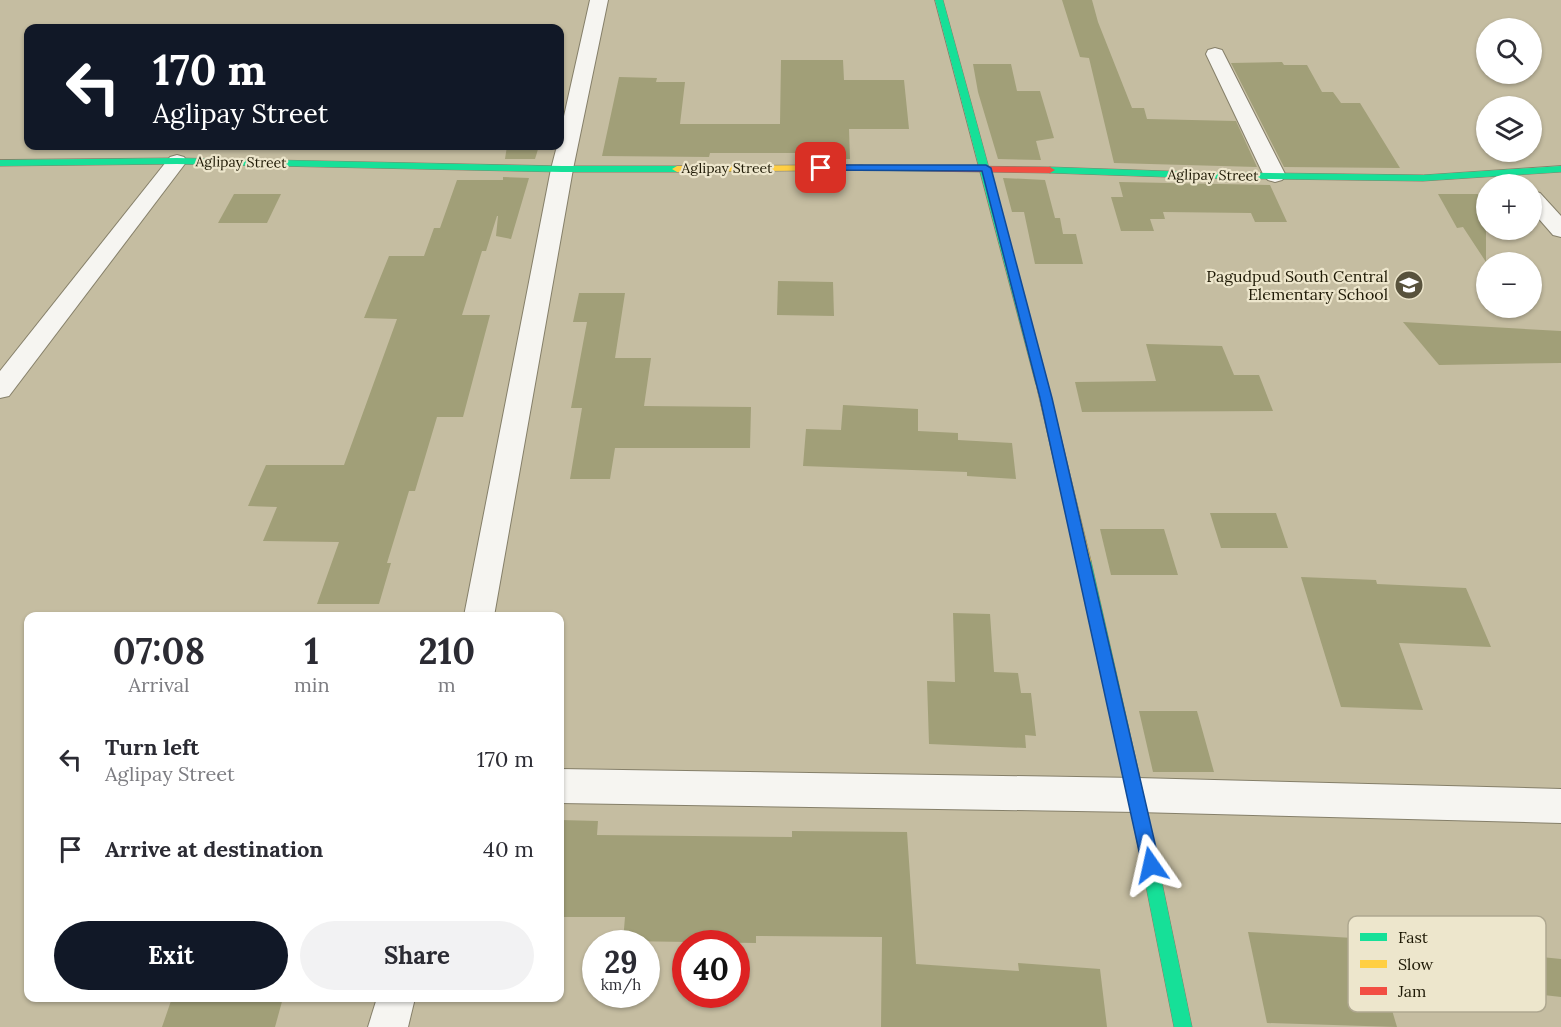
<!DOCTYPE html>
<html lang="en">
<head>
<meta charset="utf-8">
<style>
  :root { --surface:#fff; --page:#f2f2f3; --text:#2b2b33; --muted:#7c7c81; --accent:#111827 }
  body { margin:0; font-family:Lora,serif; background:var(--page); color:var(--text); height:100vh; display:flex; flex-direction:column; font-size:22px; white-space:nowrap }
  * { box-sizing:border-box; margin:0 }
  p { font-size:20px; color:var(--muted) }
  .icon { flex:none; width:33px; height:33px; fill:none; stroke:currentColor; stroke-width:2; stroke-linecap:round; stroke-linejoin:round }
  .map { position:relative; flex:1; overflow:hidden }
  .sheet { position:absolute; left:24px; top:612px; width:540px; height:390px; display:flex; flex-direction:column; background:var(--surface); border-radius:12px; box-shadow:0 2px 4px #0004 }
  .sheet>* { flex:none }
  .banner { position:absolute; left:24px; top:24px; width:540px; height:126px; border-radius:12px; box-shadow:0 2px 4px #0004; background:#111827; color:#fff; overflow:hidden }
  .fabs { position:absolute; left:1476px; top:18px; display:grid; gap:12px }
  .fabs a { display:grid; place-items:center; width:66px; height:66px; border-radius:50%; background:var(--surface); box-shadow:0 2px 4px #0004; font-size:30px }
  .speed { position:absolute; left:582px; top:930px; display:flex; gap:12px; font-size:30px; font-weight:700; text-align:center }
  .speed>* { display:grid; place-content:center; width:78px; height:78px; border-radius:50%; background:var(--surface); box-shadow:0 2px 4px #0004; line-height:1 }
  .speed small { font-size:15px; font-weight:400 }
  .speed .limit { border:9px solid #d22; background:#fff; color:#111 }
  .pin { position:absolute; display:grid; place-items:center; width:51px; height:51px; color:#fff; margin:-26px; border-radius:12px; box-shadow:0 3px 9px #0006 }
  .me { position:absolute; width:66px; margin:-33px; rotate:349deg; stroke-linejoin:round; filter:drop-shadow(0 0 4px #0008) }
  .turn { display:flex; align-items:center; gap:21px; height:126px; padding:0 30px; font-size:27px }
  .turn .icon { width:78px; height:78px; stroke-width:2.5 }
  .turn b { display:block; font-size:42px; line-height:51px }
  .eta { display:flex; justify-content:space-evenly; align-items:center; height:102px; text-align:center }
  .eta b { font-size:36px; font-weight:800; line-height:42px }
  .cta { display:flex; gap:12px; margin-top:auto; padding:12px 30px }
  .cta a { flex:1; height:69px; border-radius:36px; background:var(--accent); color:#fff; font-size:24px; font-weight:800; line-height:69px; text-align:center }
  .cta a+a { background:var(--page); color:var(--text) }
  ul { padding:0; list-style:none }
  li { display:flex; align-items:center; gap:18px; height:90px; padding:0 30px }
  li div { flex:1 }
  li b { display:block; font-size:22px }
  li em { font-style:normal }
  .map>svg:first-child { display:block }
  .building { fill:#a19f78 }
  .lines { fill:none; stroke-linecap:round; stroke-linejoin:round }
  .street-casing { stroke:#857f69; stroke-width:2 }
  .fast-casing { stroke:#857f69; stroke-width:1 }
  .slow-casing { stroke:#857f69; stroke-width:1 }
  .jam-casing { stroke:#857f69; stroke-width:1 }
  .street { fill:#f6f5f1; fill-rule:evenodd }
  .fast { fill:#16e098; fill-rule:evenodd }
  .slow { fill:#ffcf43; fill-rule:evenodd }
  .jam { fill:#f24e42; fill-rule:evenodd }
  .route { fill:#1a73e8; stroke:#114b97; stroke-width:1.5 }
  .labels { text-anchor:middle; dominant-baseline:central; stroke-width:4.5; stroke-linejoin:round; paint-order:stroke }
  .far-street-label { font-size:14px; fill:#1e1905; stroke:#ede6cc }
  .poi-label { font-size:16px; fill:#1e1905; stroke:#ede6cc; text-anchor:end }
  .key { fill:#ede6cc; stroke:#afa890; stroke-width:1.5 }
  .key-label { font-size:16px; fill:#1e1905 }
</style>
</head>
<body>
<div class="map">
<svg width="1561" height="1027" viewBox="0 0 1561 1027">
  <rect width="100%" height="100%" fill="#c5bda1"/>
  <g class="building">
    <polygon points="1062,0 1092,0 1098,22 1132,108 1144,108 1147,119 1236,121 1257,167 1114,163 1089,58 1080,57"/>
    <polygon points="781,60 843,60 844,80 904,80 909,129 849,129 850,159 796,159 796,153 710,153 709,157 602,156 619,77 657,78 656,82 685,82 680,124 780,124"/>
    <polygon points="1282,62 1284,65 1307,65 1322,92 1333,92 1341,103 1360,103 1400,168 1284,167 1231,63"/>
    <polygon points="973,64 1011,64 1017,91 1040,91 1054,138 1036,141 1041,160 998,159 978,92"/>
    <polygon points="507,146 539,146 535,159 505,159"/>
    <polygon points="503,177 529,178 511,239 496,236 498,216 497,216 486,251 482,251 462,315 490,315 463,417 437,417 415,491 409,491 387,563 391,563 379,604 317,604 339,542 263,541 277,507 248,506 266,465 344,465 397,319 364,318 389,256 424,256 434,228 440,228 457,180 503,180"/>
    <polygon points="1003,178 1045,180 1055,218 1060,218 1063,234 1076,234 1083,264 1035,264 1024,212 1012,212"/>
    <polygon points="1119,182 1270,185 1287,222 1255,222 1251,213 1163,212 1165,219 1150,219 1154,231 1121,231 1111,197 1123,197"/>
    <polygon points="234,194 281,194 267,223 218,223"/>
    <polygon points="1438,194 1486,194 1486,262 1463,227 1457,228"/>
    <polygon points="778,281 833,282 834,316 777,315"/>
    <polygon points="579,293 625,293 615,358 651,358 644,406 751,407 750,448 615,448 610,479 570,479 582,408 571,408 587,322 573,322"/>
    <polygon points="1403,322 1561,331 1561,363 1439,365"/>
    <polygon points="1146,344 1222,346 1234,375 1259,375 1273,411 1082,412 1075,382 1156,381"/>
    <polygon points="843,405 918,409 918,431 958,433 958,440 1012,443 1016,479 967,476 967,472 803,466 806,429 841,430"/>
    <polygon points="1210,513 1276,513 1288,548 1221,548"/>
    <polygon points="1100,529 1164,529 1178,575 1111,575"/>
    <polygon points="1301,577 1376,580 1377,584 1466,588 1491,647 1399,643 1423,710 1341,707"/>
    <polygon points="953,613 990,614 994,672 1018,673 1021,693 1031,693 1036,736 1025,735 1026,748 929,744 927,681 955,682"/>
    <polygon points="1139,711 1197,711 1214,772 1153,772"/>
    <polygon points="560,820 598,821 597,835 792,837 792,831 907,832 916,964 1019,971 1018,963 1100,969 1107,1027 881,1027 882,937 756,936 756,943 623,941 625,917 560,917"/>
    <polygon points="1248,932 1371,939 1397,1027 1267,1023"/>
    <polygon points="1522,955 1561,959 1561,997 1535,994"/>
    <polygon points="172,998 283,998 275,1027 162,1027"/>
  </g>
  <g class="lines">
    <g class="street-casing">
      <g id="street">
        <polygon points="590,0 608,0 573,169 494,616 464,616 551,169 557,146 560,146 560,134"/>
        <polygon points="1215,48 1222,50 1224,54 1286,176 1282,180 1275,182 1268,180 1264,176 1206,54 1208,50"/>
        <polygon points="177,155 184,157 187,161 184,165 9,396 0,398 0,371 170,157"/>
        <polygon points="1532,191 1540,193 1561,216 1561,237 1553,235 1532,211"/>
        <polygon points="560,769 1137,778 1561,789 1561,823 1137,812 560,803"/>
        <polygon points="377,998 415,998 408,1027 368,1027"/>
      </g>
    </g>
    <g class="fast-casing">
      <g id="fast">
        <polygon points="935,0 943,0 1048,384 1042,388 1036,384"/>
        <polygon points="177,158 562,166 677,166 682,169 677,172 562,172 177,164 0,166 0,160"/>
        <polygon points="1561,166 1561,172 1423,181 1195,178 1050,173 1045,170 1050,167 1195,172 1423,175"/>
        <polygon points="1084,555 1089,557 1091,561 1143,791 1192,1027 1174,1027 1127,791 1077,561 1079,557"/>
      </g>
    </g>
    <g class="slow-casing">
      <g id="slow">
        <polygon points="862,165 866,166 866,170 677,172 672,169 677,166"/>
        <polygon points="1042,380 1048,384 1091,561 1089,565 1084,567 1079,565 1077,561 1036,384"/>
      </g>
    </g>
    <g class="jam-casing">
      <polygon id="jam" points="862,165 1050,167 1055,170 1050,173 858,170 858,166"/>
    </g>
    <use href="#street" class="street"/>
    <use href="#fast" class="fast"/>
    <use href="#slow" class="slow"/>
    <use href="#jam" class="jam"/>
  </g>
  <polygon class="route" points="821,165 986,165 991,168 1052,398 1160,865 1157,871 1151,873 1145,871 1142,865 1040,398 982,171 818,170 818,166"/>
  <defs>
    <g id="school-disc" transform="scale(1.5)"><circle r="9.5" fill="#58523c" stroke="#ede6cc"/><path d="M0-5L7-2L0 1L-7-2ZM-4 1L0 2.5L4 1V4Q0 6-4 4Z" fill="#fff"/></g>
  </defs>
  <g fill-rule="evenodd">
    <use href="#school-disc" x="1409" y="285"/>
  </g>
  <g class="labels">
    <g class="far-street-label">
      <text transform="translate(241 162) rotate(1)">Aglipay Street</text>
      <text x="727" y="168">Aglipay Street</text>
      <text transform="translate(1213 175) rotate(1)">Aglipay Street</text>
    </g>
    <g class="poi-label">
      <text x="1388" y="276">Pagudpud South Central<tspan x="1388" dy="18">Elementary School</tspan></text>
    </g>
  </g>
  <rect x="1348" y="916" width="198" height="96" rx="9" class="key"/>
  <rect x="1360" y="933" width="27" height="8" fill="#16e098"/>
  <rect x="1360" y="960" width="27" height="8" fill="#ffcf43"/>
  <rect x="1360" y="987" width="27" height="8" fill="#f24e42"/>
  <g class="key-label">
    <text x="1398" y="943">Fast</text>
    <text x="1398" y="970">Slow</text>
    <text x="1398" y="997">Jam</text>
  </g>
</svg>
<div class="fabs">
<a><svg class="icon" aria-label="search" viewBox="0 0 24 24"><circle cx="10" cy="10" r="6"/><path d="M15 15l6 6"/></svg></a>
<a><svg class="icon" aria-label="layers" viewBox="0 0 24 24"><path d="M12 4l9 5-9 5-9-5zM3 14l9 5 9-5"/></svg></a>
<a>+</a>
<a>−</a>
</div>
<div class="speed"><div>29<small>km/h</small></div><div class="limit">40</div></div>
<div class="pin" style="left:821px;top:168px;background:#d93025"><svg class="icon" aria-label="arrive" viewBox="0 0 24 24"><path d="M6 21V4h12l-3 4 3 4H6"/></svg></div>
<svg class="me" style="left:1151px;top:865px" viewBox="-20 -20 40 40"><path d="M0-17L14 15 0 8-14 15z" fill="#1a73e8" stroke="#fff" stroke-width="4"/></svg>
<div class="banner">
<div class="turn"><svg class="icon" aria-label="left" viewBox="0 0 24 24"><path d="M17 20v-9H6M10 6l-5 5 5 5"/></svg><div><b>170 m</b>Aglipay Street</div></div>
</div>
<section class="sheet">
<div class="eta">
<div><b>07:08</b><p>Arrival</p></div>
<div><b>1</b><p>min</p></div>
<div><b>210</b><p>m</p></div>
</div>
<ul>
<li><svg class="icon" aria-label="left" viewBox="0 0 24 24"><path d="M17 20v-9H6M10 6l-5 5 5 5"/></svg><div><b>Turn left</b><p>Aglipay Street</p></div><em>170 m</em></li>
<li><svg class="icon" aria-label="arrive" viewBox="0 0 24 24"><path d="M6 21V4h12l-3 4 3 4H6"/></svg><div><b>Arrive at destination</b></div><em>40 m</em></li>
</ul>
<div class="cta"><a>Exit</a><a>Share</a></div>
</section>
</div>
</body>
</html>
